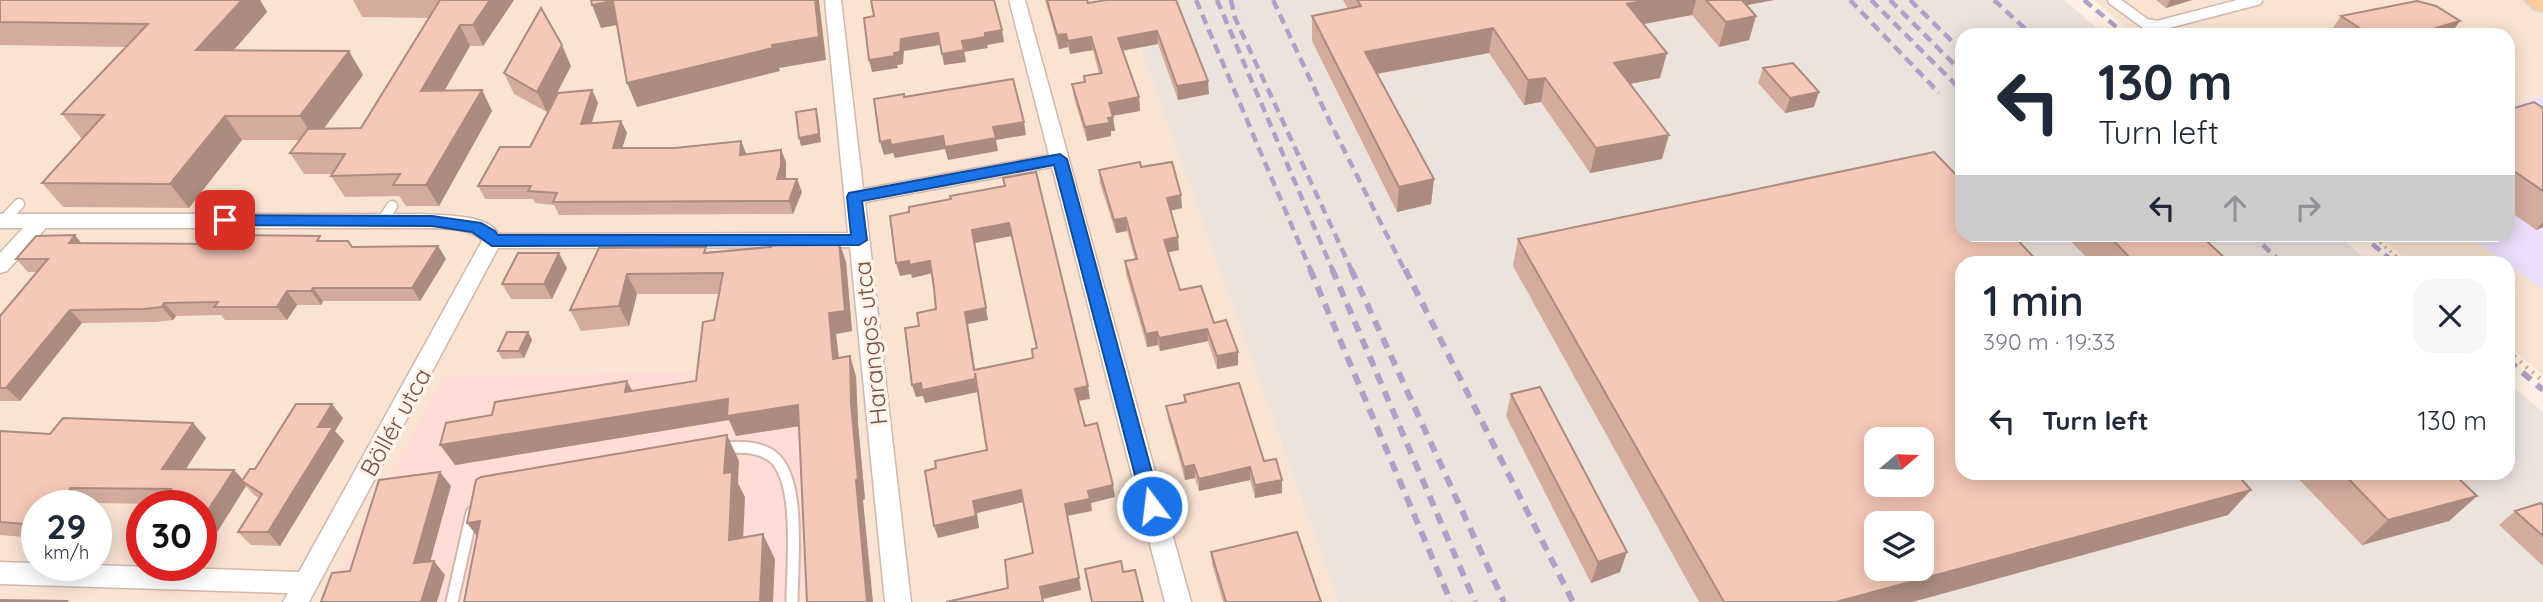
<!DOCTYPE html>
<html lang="en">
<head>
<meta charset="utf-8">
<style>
  :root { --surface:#fff; --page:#f6f6f7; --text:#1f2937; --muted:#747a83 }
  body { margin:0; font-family:Quicksand,sans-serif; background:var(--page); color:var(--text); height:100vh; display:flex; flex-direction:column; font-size:26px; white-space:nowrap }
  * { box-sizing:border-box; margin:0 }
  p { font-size:23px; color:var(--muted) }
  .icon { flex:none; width:38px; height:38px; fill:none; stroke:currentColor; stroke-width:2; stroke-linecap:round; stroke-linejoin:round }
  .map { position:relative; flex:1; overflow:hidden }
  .drawer { position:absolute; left:1955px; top:256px; width:560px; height:224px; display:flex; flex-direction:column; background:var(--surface); border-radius:21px; box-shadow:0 4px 18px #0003 }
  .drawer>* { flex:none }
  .top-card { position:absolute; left:1955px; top:28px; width:560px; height:214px; border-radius:21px; box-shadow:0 4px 18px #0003; background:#fff; color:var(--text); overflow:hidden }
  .needle { width:46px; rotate:71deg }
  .fabs { position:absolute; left:1864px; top:427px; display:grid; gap:14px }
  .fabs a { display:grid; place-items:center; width:70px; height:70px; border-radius:14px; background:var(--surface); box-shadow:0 4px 18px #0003; font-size:35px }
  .speed { position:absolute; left:21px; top:490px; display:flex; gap:14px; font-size:35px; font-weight:700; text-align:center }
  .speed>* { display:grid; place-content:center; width:91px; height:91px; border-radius:50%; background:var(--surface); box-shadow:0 4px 18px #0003; line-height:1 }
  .speed small { font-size:18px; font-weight:400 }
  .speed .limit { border:10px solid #d22; background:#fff; color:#111 }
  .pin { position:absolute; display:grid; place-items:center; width:60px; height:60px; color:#fff; margin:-30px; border-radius:14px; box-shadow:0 4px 10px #0006 }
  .me { position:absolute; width:77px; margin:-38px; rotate:345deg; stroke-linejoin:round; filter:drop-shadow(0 0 5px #0008) }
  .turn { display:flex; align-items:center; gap:24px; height:147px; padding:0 28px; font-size:32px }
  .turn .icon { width:91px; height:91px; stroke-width:2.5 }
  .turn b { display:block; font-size:49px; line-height:60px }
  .lanes { display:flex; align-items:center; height:66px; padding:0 28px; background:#0003; justify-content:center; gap:35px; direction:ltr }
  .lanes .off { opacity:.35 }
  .round { display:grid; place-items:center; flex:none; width:74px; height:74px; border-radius:21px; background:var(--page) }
  .head { display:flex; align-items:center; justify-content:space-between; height:119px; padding:0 28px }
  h1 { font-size:42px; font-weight:600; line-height:52px }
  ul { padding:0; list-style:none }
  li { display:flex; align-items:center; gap:21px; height:91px; padding:0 28px }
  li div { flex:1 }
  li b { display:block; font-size:26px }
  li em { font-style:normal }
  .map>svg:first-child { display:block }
  .residential { fill:#f9e3d3; fill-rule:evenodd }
  .commercial { fill:#ffdcd5 }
  .industrial { fill:#ede3dd; fill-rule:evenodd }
  .education { fill:#eddffb }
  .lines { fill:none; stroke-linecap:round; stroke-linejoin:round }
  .service-far1-casing { stroke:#d3b7aa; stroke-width:13 }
  .service-casing { stroke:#d3b7aa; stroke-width:15 }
  .minor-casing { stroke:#d3b7aa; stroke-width:3 }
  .primary-casing { stroke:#dcd2cf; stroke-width:4 }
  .path-far1 { stroke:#dbab9a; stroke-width:3.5; stroke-dasharray:2 4.5; stroke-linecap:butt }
  .path { stroke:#dbab9a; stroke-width:4.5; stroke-dasharray:2 6; stroke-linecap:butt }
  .service-far1 { stroke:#fff; stroke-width:10 }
  .service { stroke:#fff; stroke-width:11 }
  .minor { fill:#fff; fill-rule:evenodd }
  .primary { fill:#ffcb98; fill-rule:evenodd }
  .rail-far1 { stroke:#b0a0c9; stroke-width:4.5; stroke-dasharray:10 6; stroke-linecap:butt }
  .rail { stroke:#b0a0c9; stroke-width:6; stroke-dasharray:11 8; stroke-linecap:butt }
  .wall { fill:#d4ac9d }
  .shaded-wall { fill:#ac8c80 }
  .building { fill:#f6c8b7; stroke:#ac8c80; stroke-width:2; fill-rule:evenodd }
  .route { fill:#1a73e8; stroke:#114b97; stroke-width:2 }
  .labels { text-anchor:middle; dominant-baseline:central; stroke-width:7; stroke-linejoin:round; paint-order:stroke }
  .street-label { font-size:24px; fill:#795146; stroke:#fff4ea }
</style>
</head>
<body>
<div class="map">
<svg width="2543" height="602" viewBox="0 0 2543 602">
  <rect width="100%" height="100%" fill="#fef0e2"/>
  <g class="residential">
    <path d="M0 0H1123L1338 602H0ZM37 506H96V565H37ZM142 506H201V565H142Z"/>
    <polygon points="2094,0 2543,0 2543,375 2508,345 2508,262 2410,262 2377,235 2508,234 2508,35 2136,35"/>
  </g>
  <polygon class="commercial" points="705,372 700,402 856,376 857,421 865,499 863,500 873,602 321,602 444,376"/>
  <path class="industrial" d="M1123 0H2064L2105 35H1962V234L2337 235 2369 262H1962V472H2508V382L2543 412V602H1338ZM1876 439H1922V485H1876ZM1876 523H1922V569H1876Z"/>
  <polygon class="education" points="2543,96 2543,289 2467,235 2508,234 2508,107"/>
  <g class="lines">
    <g class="service-far1-casing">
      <g id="service-far1">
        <polyline points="2113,0 2146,24 2157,26 2257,0"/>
        <polyline points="383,220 392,206"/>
        <polyline points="3,221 19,204"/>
      </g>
    </g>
    <g class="service-casing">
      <g id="service">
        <path d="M719 448C736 447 756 445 772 456 802 478 792 567 792 602"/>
        <polyline points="452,602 472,513"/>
      </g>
    </g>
    <g class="minor-casing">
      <path id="minor" d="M825 0H841L863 189 1049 155 1009 0H1025L1191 602H1165L1052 167 865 202 911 602H885L850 247 498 248 309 602H283L288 593 0 584V562L299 572 482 241C472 226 438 229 421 228H46L7 271 0 273V253L23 228H0V214H421C444 216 485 213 499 234L848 233Z"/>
    </g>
    <g class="primary-casing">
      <polygon id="primary" points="2525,0 2543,0 2543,11 2534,9"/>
    </g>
    <polyline class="path-far1" points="2370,234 2403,262"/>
    <polyline class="path" points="2508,351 2543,381"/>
    <use href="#service-far1" class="service-far1"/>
    <use href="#service" class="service"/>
    <use href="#minor" class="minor"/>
    <use href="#primary" class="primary"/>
    <g class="rail-far1">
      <polyline points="1196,0 1311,271"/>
      <polyline points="1217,0 1333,271"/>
      <polyline points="1231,0 1235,18 1352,271"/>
      <polyline points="1273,0 1330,122 1405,271"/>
      <polyline points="1850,0 1939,93"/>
      <polyline points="1871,0 1961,90"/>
      <polyline points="1890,0 1962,72"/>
      <polyline points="1910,0 1962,51"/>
      <polyline points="1994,0 2032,35"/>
      <polyline points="2084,0 2126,35"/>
      <polyline points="2251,234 2281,262"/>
      <polyline points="2360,234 2394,262"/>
    </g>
    <g class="rail">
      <polyline points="1310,269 1451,602"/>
      <polyline points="1332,269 1475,602"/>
      <polyline points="1351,269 1504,602"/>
      <polyline points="1405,269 1573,602"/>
      <polyline points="2508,360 2543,390"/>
    </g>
  </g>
  <g class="wall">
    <polygon points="0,0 260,0 267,12 233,50 363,75 324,129 361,128 429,18 362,17 353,0 514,0 483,46 470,46 444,91 482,90 492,111 439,206 406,206 399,196 345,197 331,176 332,174 304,174 290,153 300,140 242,140 189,208 63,207 42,183 83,138 81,138 62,114 126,47 0,45"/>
    <polygon points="1045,0 1087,0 1088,3 1176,0 1209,94 1178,100 1158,44 1123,51 1139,97 1140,111 1113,116 1115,131 1111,131 1111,136 1087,141 1074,98 1072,84 1084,82 1084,76 1099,74 1093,50 1070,54 1068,47 1059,49"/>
    <polygon points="1343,0 1774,0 1746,5 1756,16 1749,40 1719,47 1692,15 1644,24 1660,78 1630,84 1662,159 1590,173 1541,102 1524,105 1489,53 1377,74 1434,179 1431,204 1397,212 1312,41 1312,16 1348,9"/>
    <polygon points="2156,0 2192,0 2166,8"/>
    <polygon points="2341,16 2450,35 2328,35"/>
    <polygon points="571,66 547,112 514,94 504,73"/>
    <polygon points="1763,68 1814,107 1785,113 1758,83"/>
    <polygon points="592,90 598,103 592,123 621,121 627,133 622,148 675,148 741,141 746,155 781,150 786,162 785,179 802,192 793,214 559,215 554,205 535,203 533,199 485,199 478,186 530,147"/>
    <polygon points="2543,108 2543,227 2536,230 2508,210 2508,110"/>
    <polygon points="1141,167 1182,208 1170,211 1179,250 1168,252 1180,290 1214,323 1238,352 1238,365 1217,369 1208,341 1160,351 1158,345 1147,347 1126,274 1125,261 1135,259 1127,231 1116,233 1100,183 1099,170"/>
    <polygon points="2064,234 2199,234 2229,262 2091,262"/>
    <polygon points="798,237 800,243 822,239 824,244 846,262 852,331 836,334 839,358 856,376 858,424 865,499 863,500 799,426 736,436 729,420 455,465 632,391 696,381 714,320 719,294 637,294 629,326 581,331 570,310 599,248 708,252 771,247"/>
    <polygon points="1518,239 2228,515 1912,602 1699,602 1513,266"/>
    <polygon points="324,241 352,247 438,246 446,259 420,301 323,301 321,305 297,305 287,320 225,320 221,315 176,316 173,320 155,322 82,323 20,401 0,401 0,316 37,272 28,272 16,259 81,243 217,244"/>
    <polygon points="567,268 552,299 511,299 502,284"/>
    <polygon points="528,332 532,340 524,358 502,359 498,351"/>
    <polygon points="1511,394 1620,572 1591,583 1506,416"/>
    <polygon points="1184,395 1264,461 1282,493 1255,498 1250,480 1199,491 1195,478 1185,480 1168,419 1166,406 1184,402"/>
    <polygon points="343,418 335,431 344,441 280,546 251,545 238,532 259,498 254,495 246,486 209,545 201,545 201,506 161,504 86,503 37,506 37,538 0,535 0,431 50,434 193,423 206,438 185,470 243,480 255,469"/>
    <polygon points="2292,472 2452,472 2477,496 2449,521 2362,545"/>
    <polygon points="2543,505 2543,566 2499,525 2515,511"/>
    <polygon points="1211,552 1321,602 1223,602 1212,564"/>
  </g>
  <g class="shaded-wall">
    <polygon points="242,0 260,0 267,12 213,74 196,50"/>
    <polygon points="490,0 514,0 483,46 473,25"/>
    <polygon points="815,0 819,0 826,60 779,68 780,71 637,107 627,83 772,45"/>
    <polygon points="1648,0 1696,0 1692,15 1622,28 1627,4"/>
    <polygon points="1724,0 1774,0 1721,10"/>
    <polygon points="2170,0 2192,0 2166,8"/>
    <polygon points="613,1 622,24 601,28 592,5"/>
    <polygon points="1756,16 1749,40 1719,47 1726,22"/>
    <polygon points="2460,21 2450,35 2412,35"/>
    <polygon points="460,25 470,46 432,112 421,91"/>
    <polygon points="1493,28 1489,53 1364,76 1365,52"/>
    <polygon points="2371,29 2367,35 2361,35 2364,31"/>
    <polygon points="1002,30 1004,42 987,45 988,48 964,52 962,41 985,33"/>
    <polygon points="1157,31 1158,44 1119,51 1118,38"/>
    <polygon points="938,33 940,45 904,51 903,64 897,65 898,68 872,72 869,60 894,53 901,39"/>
    <polygon points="1066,34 1068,47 1059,49 1057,35"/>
    <polygon points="1091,37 1093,50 1070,54 1068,41"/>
    <polygon points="562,45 571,66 547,112 537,92"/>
    <polygon points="964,50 966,62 944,65 942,54"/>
    <polygon points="349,51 363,75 315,140 300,116"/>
    <polygon points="1667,53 1660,78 1609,88 1614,63"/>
    <polygon points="1545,78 1541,102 1524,105 1528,80"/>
    <polygon points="1208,81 1209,94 1178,100 1177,86"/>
    <polygon points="482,90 492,111 439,206 426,185"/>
    <polygon points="592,90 598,103 587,136 581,124"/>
    <polygon points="1819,92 1814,107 1785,113 1790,98"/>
    <polygon points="1139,97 1140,111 1110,116 1109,103"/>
    <polygon points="816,109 818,117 821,142 801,146 799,138"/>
    <polygon points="225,116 242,140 189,208 170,184"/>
    <polygon points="1113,117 1115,131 1111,131 1111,136 1087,141 1085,127"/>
    <polygon points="621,121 627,133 618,161 613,148"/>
    <polygon points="1024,122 1026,135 996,140 998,151 948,160 945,149 895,158 893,153 884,155 880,142 993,127"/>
    <polygon points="1669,135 1662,159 1590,173 1596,148"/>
    <polygon points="741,141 746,153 745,168 740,155"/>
    <polygon points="781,150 786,162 786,179 781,192 777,179"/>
    <polygon points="797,179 802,192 793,214 789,201"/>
    <polygon points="1434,179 1431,204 1397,212 1399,187"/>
    <polygon points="1181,195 1182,208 1168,211 1167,198"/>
    <polygon points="1126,218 1127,231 1116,233 1114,220"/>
    <polygon points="2543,222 2543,227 2536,230"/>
    <polygon points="1009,223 1012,236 975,243 988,320 968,324 977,382 974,370 965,312 972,230"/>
    <polygon points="75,235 86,249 69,243"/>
    <polygon points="1178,237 1179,250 1165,253 1164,240"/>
    <polygon points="839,241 846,262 852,331 836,334 841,379 833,359 829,313"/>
    <polygon points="438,246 446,259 420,301 412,288"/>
    <polygon points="559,253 567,268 552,299 544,284"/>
    <polygon points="909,261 930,261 933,273 912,278 911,274 900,276 896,263"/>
    <polygon points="627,274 637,294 629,326 619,306"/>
    <polygon points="313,288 323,301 321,305 311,291"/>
    <polygon points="287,291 297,305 287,320 277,307"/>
    <polygon points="164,303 176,316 173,320 162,307"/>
    <polygon points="70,310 82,323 20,401 6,388"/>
    <polygon points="1207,329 1208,341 1160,351 1159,338"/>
    <polygon points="528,332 532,340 524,358 519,351"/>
    <polygon points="1157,332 1158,345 1147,347 1146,334"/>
    <polygon points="1238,352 1238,365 1217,369 1217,356"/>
    <polygon points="850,356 856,376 858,424 865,499 863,500 873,602 867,602 856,480 851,404"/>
    <polygon points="975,379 978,392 925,403 923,396 916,397 912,385 921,383"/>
    <polygon points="627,381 638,401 625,392"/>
    <polygon points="1088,386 1090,399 1077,401 1075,389"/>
    <polygon points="728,399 798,405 806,425 736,436 729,420 455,465 440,445"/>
    <polygon points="332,404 343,418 335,431 344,441 280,546 268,532 318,427"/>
    <polygon points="193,423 206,438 176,484 162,469"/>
    <polygon points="727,435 739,461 738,483 745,497 742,565 729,540 724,473"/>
    <polygon points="1194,465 1195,478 1185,480 1184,467"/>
    <polygon points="1250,467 1250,480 1199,491 1199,479"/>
    <polygon points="234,470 248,485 242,481 246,486 209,545 201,537 201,521"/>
    <polygon points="440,472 451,486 426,577 414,563"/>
    <polygon points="1282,480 1282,493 1255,498 1255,485"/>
    <polygon points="1113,485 1115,497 1091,503 1092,511 1067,516 1065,504 1088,491"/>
    <polygon points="71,488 86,503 84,506 56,506"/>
    <polygon points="1021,490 1024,502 977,513 979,528 938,538 934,526 973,501"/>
    <polygon points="2251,490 2228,515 1912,602 1836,602"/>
    <polygon points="2477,496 2449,521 2362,545 2388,520"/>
    <polygon points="480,521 486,548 467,523"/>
    <polygon points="763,534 775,559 773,602 760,602"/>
    <polygon points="1627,552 1620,572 1591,583 1598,562"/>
    <polygon points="434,561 445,575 437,602 421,602"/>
    <polygon points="1079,578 1081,590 1043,599 1040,587"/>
  </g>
  <g class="building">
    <polygon points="0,0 242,0 196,50 349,51 300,116 225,116 170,184 42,183 104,115 62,114 148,24 0,22"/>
    <polygon points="440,0 490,0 473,25 460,25 421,91 482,90 426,185 393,185 400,174 331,176 345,154 290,153 308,129 361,128"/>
    <polygon points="591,0 815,0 819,37 772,45 773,48 627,83 613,1 592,5"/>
    <polygon points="871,0 994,0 1002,30 985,33 985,37 962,41 964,50 942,54 938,33 901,39 900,52 894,53 895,56 869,60 864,18 874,16"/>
    <polygon points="1047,0 1087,0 1088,3 1107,0 1176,0 1208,81 1177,86 1157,31 1118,38 1139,97 1109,103 1113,117 1108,118 1110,123 1085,127 1072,84 1085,82 1084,76 1102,73 1091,37 1068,41 1066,34 1057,35"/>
    <polygon points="1357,0 1648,0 1627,4 1667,53 1614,63 1669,135 1596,148 1545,78 1528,80 1493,28 1365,52 1434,179 1399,187 1312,16 1361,6"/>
    <polygon points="1706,0 1742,0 1756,16 1726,22"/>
    <polygon points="2417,1 2436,6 2460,21 2412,35 2380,35 2371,29 2364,31 2341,16"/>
    <polygon points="541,8 562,45 537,92 504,73"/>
    <polygon points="1793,63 1819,92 1790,98 1763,68"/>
    <polygon points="1013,79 1024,122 993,127 996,138 945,147 943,136 891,145 890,140 880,142 874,99 904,94 904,97"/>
    <polygon points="592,90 581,124 621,121 613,148 675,148 741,141 740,155 781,150 781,166 777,179 797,179 789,201 553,202 557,193 528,191 531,186 478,186 500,147 530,147 558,93"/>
    <polygon points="2534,102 2543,108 2543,191 2508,167 2508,110"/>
    <polygon points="816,109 819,134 799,138 796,112"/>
    <path d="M1934 152 1962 181V234H2012L2038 262H1962V472H2235L2251 490 1836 602H1724L1518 239ZM1876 439H1922V485H1876ZM1876 523H1922V569H1876Z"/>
    <polygon points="1140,162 1141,167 1172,162 1181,195 1167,198 1178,237 1164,240 1180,290 1201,286 1214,323 1226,320 1238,352 1217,356 1207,329 1159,338 1157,332 1146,334 1125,261 1137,259 1126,218 1114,220 1099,170"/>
    <path d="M1036 172 1088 386 1075 389 1085 426 1097 423 1113 485 1088 491 1090 499 1065 504 1079 578 1040 587 1043 602H946L1008 588 1005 560 1033 553 1021 490 973 501 976 516 934 526 925 471 936 468 935 461 987 450 975 373V379L922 390 921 383 912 385 905 328 919 326 917 313 936 309 934 288 930 261 909 265V261L896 263 890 216 909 212V207L951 199 950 196 1005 186 1003 178ZM1009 223 1037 348 1032 349 1033 358 974 370 965 312 986 308 972 230Z"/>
    <polygon points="2107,234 2199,234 2229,262 2134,262"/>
    <polygon points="75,235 69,243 217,244 224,235 320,236 317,241 348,241 352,247 438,246 412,288 313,288 311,291 287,291 277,307 214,307 218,302 164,303 162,307 144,309 70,310 6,388 0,388 0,316 48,259 16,259 36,236"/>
    <polygon points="798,237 797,243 822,239 822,244 839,241 845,311 829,313 833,359 850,356 851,404 858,479 856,480 867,602 807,602 798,405 727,416 728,399 440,445 446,423 492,415 495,402 627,381 625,392 696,381 703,322 714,320 723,273 627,274 619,306 570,310 599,248 706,247 704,253 771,247 771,240"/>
    <polygon points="518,253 559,253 544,284 502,284"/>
    <polygon points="507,332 528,332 519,351 498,351"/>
    <polygon points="1239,383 1264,461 1276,459 1282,480 1255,485 1250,467 1199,479 1194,465 1184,467 1166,406 1186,402 1184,395"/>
    <polygon points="1540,387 1627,552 1598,562 1511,394"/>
    <polygon points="296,404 332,404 318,427 333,427 268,532 238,532 262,494 242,481 250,469 255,469"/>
    <polygon points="63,418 193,423 162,469 234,470 201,521 201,506 160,506 171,489 71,488 56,506 37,506 37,525 0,522 0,431 50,434"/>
    <polygon points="727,435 724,473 732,472 729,540 763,534 760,602 464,602 480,521 467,523 476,480 481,477"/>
    <polygon points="440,472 414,563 434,561 421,602 321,602 332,573 350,571 379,480"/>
    <polygon points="2342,472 2452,472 2477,496 2388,520"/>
    <polygon points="2541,503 2543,505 2543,536 2515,511"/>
    <polygon points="1297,532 1321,602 1226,602 1211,552"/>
    <polygon points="1121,561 1123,572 1135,570 1143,602 1092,602 1085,569"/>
    <polygon points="0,600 67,601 66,602 0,602"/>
  </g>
  <polygon class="route" points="1060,154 1067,159 1161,506 1159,512 1152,514 1146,512 1143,506 1054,165 862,201 867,240 859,245 492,246 472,232 432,226 225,225 217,220 225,215 432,216 481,223 495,231 498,235 851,235 847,197 849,193"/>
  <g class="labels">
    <g class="street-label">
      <text transform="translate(870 343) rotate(-96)">Harangos utca</text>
      <text transform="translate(395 422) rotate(-61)">Böllér utca</text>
    </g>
  </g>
</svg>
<div class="fabs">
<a><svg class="needle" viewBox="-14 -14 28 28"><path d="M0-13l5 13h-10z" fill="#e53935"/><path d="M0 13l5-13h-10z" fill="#747a83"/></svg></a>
<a><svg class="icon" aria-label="layers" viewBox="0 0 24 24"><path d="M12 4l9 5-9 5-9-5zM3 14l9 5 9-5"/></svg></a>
</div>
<div class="speed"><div>29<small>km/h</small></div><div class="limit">30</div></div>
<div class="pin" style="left:225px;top:220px;background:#d93025"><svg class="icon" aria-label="arrive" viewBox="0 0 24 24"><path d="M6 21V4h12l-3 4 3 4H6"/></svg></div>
<svg class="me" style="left:1152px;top:506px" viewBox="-20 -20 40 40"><circle r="17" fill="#1a73e8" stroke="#fff" stroke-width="3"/><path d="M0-11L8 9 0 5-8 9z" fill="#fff"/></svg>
<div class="top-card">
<div class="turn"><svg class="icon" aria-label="left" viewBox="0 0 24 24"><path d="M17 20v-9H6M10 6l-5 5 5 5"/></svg><div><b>130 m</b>Turn left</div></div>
<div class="lanes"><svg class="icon" aria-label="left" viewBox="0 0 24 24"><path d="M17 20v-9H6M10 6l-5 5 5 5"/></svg><svg class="icon off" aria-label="ahead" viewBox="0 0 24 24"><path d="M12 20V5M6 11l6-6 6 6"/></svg><svg class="icon off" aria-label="right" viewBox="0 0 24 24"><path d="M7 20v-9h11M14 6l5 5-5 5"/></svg></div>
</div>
<section class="drawer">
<div class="head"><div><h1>1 min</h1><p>390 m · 19:33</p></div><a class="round"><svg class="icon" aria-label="close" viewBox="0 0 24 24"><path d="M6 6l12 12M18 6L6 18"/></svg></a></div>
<ul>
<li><svg class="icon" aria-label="left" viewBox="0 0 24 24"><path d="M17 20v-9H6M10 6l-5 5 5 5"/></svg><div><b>Turn left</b></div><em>130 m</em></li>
</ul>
</section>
</div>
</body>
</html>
